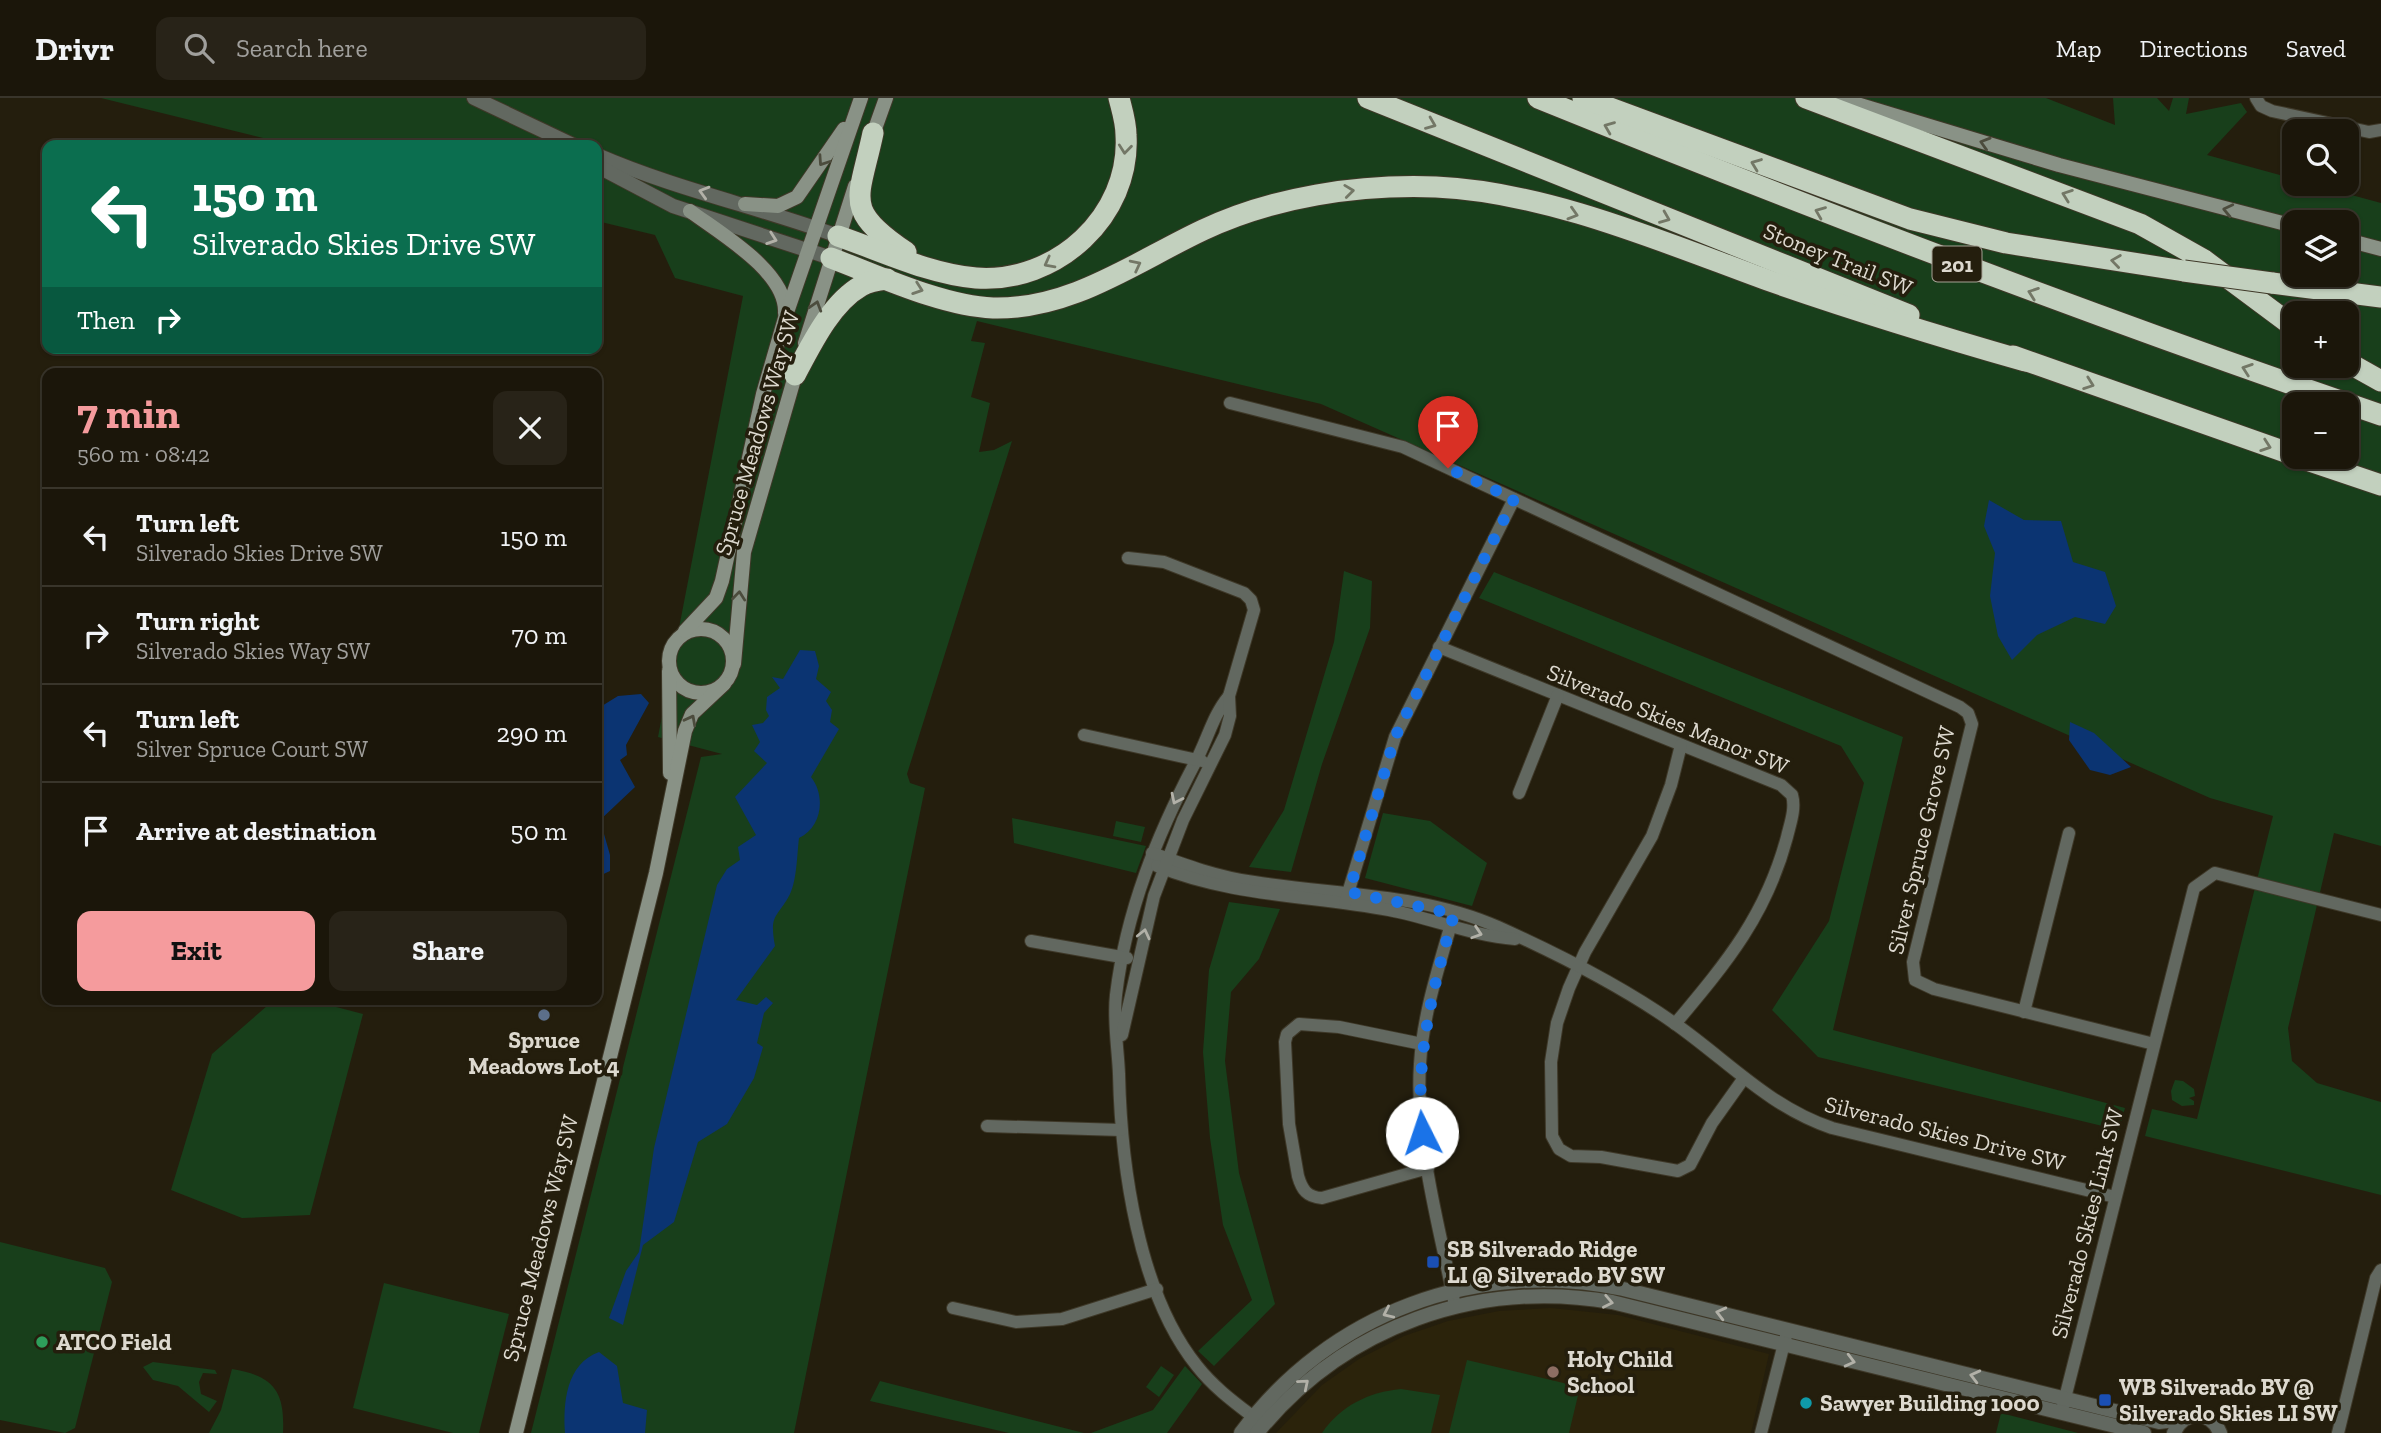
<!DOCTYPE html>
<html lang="en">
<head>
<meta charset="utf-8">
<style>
  :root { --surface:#1b160a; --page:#282318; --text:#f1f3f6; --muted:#a09f9c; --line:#39352b; --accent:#f59b9d }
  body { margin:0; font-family:"Zilla Slab",serif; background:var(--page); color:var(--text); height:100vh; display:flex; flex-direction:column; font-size:26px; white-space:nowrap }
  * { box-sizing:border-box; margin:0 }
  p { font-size:23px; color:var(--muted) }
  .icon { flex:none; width:38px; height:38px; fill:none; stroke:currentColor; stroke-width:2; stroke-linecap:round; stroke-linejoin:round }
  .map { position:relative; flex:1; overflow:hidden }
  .drawer { position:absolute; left:42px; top:270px; width:560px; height:637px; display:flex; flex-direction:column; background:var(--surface); border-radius:14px; box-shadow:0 2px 5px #0004,0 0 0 2px var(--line) }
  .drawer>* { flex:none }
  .top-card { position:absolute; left:42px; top:42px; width:560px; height:214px; border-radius:14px; box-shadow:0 2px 5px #0004,0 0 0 2px var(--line); background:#0b6e4f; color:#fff; overflow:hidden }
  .buttons { position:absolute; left:2282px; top:21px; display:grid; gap:14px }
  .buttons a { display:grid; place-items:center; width:77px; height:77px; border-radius:14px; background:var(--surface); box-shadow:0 2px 5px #0004,0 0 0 2px var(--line); font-size:35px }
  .pin { position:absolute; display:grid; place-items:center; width:60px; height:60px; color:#fff; margin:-72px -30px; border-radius:50% 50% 50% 0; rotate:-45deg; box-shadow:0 0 7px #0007 }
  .pin .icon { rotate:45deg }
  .me { position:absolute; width:77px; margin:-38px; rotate:356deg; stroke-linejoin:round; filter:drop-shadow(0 0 5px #0008) }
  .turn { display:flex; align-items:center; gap:24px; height:147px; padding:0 35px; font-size:32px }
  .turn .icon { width:91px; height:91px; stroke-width:2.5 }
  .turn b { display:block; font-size:49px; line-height:60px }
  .then { display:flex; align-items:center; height:66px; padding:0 35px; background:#0003; gap:14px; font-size:26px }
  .round { display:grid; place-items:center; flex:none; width:74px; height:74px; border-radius:14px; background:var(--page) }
  .head { display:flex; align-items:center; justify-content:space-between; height:119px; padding:0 35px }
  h1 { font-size:42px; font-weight:700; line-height:52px; color:var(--accent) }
  .button { display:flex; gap:14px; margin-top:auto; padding:14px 35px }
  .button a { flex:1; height:80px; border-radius:14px; background:var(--accent); color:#111; font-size:28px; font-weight:700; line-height:80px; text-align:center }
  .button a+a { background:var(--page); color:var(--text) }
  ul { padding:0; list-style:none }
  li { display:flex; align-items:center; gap:21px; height:98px; padding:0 35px; border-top:2px solid var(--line) }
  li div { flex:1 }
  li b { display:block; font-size:26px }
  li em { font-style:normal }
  header { display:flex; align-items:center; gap:42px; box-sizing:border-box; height:98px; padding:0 35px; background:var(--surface); border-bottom:2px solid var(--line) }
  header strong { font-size:33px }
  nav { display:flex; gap:38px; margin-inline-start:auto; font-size:24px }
  .search { width:490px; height:63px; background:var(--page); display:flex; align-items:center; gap:18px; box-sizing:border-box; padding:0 24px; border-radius:14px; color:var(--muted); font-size:26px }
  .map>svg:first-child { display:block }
  .built { fill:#2b230b }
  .green { fill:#183f1b; fill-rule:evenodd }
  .water { fill:#0b3472 }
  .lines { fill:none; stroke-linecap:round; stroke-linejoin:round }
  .minor-casing { stroke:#3e3828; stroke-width:14 }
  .tertiary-casing { stroke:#3e3828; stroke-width:16 }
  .secondary-casing { stroke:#3e3828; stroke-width:16 }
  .motorway-casing { stroke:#3e3828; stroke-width:23 }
  .minor { stroke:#626860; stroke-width:12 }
  .tertiary { stroke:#626860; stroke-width:14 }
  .secondary { stroke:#899286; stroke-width:14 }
  .motorway { stroke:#c2d0be; stroke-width:21 }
  .motorway-bridge-casing { stroke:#3e3828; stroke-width:23; stroke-linecap:butt }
  .motorway-bridge { stroke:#c2d0be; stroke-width:21 }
  .oneway { stroke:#737766 }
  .oneway2 { stroke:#4c4c3d }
  .oneway3 { stroke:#b2b1a8 }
  .route { stroke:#1a73e8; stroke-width:12; stroke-dasharray:0 21.6 }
  .service-dot { fill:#5c6f8a; stroke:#241e0d; stroke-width:2.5 }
  .transit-dot { fill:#1a4fb4; stroke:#241e0d; stroke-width:2.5 }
  .leisure-dot { fill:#2e9e5b; stroke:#241e0d; stroke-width:2.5 }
  .education-dot { fill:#8d6e63; stroke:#241e0d; stroke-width:2.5 }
  .culture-dot { fill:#0f9aa8; stroke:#241e0d; stroke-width:2.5 }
  .labels { text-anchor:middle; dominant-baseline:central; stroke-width:7; stroke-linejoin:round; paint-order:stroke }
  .shield { fill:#241e0d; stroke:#a6a195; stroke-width:2 }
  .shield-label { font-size:21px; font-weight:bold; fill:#ddd9cf }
  .street-label { font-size:23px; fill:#ddd9cf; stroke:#241e0d }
  .poi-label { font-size:23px; font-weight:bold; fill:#ddd9cf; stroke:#241e0d; text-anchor:start }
</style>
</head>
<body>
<header>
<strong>Drivr</strong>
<div class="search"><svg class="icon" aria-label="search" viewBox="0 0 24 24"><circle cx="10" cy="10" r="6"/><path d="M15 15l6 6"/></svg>Search here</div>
<nav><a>Map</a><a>Directions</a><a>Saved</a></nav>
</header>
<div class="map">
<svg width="2381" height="1335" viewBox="0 0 2381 1335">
  <rect width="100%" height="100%" fill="#241e0d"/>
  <polygon class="built" points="1551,1210 1618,1217 1769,1256 1751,1335 1276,1335 1322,1287 1359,1261 1404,1238 1448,1223 1499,1213"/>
  <g class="green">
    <path d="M101 0H2046L2115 27 2113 0H2157L2169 13 2173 0H2189L2186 16 2241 5 2247 14 2207 57 2294 81V86H2311L2381 105V748L2334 735 2288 930 2292 963 2317 985 2381 1004V1097L2145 1038 2152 1011 2197 1021 2273 718 2210 700 1321 306 977 223 971 243 985 245 971 299 990 305 979 354 994 352 1012 343 907 676 910 685 925 690 794 1335H531L701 659 722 656 658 639 743 198 675 180 655 137 597 123V47H291ZM2294 124H2347V177H2294ZM2294 215H2347V268H2294ZM2294 306H2347V359H2294Z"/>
    <polygon points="1344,473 1372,483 1370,530 1322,666 1291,774 1249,769 1284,712 1334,544"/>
    <polygon points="1494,474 1903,639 1833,932 2125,1010 2119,1032 1818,959 1772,912 1829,823 1864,685 1841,648 1479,500"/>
    <polygon points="1383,715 1430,723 1487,765 1472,808 1365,780"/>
    <polygon points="1012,720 1146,748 1136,775 1014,745"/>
    <polygon points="1116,723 1145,729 1141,744 1113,738"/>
    <polygon points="1229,804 1280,811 1259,861 1231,894 1225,963 1239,1075 1275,1206 1214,1268 1198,1253 1252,1202 1223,1127 1210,1040 1203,954 1209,872"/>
    <polygon points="275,901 306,901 363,916 310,1117 242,1120 171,1092 212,956"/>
    <polygon points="2175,982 2183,983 2194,991 2195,998 2189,1000 2194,1003 2194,1007 2182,1008 2172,1002 2171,993"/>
    <polygon points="0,1144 105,1170 112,1184 75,1330 65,1335 0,1322"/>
    <polygon points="384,1185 509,1216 479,1335 453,1335 353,1310"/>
    <polygon points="1467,1262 1580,1289 1569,1335 1449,1335"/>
    <polygon points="153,1264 215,1272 217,1276 203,1275 199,1284 201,1296 217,1303 209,1314 178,1288 153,1282 143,1269"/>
    <polygon points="1161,1268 1174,1277 1159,1299 1146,1289"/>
    <polygon points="1185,1268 1202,1286 1167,1335 1091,1335 1153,1312"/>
    <path d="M232 1271C274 1278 285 1293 283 1335H209L221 1312Z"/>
    <polygon points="880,1283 1084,1335 1009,1335 870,1303"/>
    <path d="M1401 1291 1440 1297 1431 1335H1322C1340 1308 1369 1294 1401 1291Z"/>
    <polygon points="2001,1315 2078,1335 1996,1335"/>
  </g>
  <g class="water">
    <polygon points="1989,402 2024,422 2061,423 2073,464 2105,474 2116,508 2105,526 2075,519 2037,537 2012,562 1998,538 1990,498 1995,455 1984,428"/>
    <path d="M800 552 815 553 819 568 816 581 831 594 826 603 832 612 830 624 839 631 811 679C826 698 822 729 799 740 797 756 797 782 790 796 777 821 769 815 775 848L736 902 757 907 766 899 773 905 764 915 757 945 763 949 754 980 727 1026 698 1044 674 1124 643 1147 623 1227 609 1220 626 1173 639 1154 654 1050 717 787 727 771 740 762 738 749 756 737 735 699 767 665 754 653 760 644 752 627 763 625 769 618 766 612 767 599 780 590 772 579 783 581Z"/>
    <polygon points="641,596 649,605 626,647 627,657 620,662 635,689 600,722 610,757 610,773 597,779 597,611 618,598"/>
    <polygon points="2070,624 2094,635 2131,669 2110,677 2090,672 2069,642"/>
    <path d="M599 1254 617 1268 623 1305 647 1312 645 1335H565C563 1305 566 1266 599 1254Z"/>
  </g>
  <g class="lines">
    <g class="minor-casing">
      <g id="minor">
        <polyline points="2256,0 2261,8 2272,13 2369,34 2381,32"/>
        <polyline points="1230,305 1403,349 1960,609 1968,615 1972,626 1913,864 1915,882 1934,891 2154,946"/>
        <path d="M1439 549 1781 687 1792 697C1796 711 1790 726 1787 739 1766 818 1726 865 1675 926"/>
        <path d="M1229 598C1213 617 1208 640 1196 663 1157 737 1126 813 1116 897 1113 922 1118 951 1119 976 1121 1067 1138 1195 1197 1268 1215 1291 1238 1307 1260 1324"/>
        <polyline points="1084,637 1202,663"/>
        <polyline points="1681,647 1671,687 1652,738 1585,854 1569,890 1557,925 1551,964 1552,1038 1559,1051 1571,1058 1601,1059 1678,1073 1690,1067 1712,1025 1744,980"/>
        <polyline points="1519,695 1558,597"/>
        <path d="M1152 755C1185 767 1218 779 1254 784 1334 797 1422 795 1498 829 1558 856 1620 887 1674 925 1727 962 1769 1009 1832 1030L2115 1099"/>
        <path d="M1157 768C1233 799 1311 797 1389 812 1432 820 1472 838 1515 841"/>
        <polyline points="1345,805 1395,639 1514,401"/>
        <polyline points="1031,843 1127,860"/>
        <polyline points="2024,914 2069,735"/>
        <polyline points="1122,937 1154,798 1183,722 1225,637 1230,618 1229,598 1254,512 1251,502 1244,495 1164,464 1128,460"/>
        <path d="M1422 946 1339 929 1299 926 1287 936 1285 944 1289 1026 1298 1078C1302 1092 1307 1099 1322 1100L1428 1070"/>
        <polyline points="987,1028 1121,1032"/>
        <path d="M1454 1203C1439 1126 1415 1046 1420 966 1423 915 1440 865 1454 816"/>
        <polyline points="953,1210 1016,1224 1062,1221 1157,1191"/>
        <polyline points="2063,1308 2194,790 2215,775 2381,817"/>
        <polyline points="1761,1335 1786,1238"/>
        <polyline points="2338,1335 2376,1180 2381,1172"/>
      </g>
    </g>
    <g class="tertiary-casing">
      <g id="tertiary">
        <polyline points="474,0 573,47"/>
        <path d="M597 57C675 91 759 109 838 138"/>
        <polyline points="597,68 673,108 831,160"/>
        <path d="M1241 1335C1329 1215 1478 1160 1623 1191L2159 1324 2183 1321"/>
        <path d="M1257 1335C1344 1228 1477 1181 1612 1204L2144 1335"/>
        <path d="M2174 1335C2183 1312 2211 1312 2220 1335"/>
      </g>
    </g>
    <g class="secondary-casing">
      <g id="secondary">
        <polyline points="1837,0 2059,67 2294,128"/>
        <polyline points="871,42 886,0"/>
        <polyline points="745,106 778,108 797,99 844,31"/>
        <path d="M690 113C721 136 787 174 785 215"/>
        <polyline points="2347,142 2381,151"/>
        <polyline points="805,245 855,88"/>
        <circle cx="701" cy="563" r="32"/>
        <polyline points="685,533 716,500 722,483 763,296 785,220 861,0"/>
        <polyline points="734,566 744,454 797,271"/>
        <polyline points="669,573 670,675"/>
        <polyline points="516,1335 656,775 685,633 692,616 724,586"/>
      </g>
    </g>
    <g class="motorway-casing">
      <g id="motorway">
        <polyline points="1368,0 1909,217"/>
        <path d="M1538 0C1817 113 2096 220 2381 317"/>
        <polyline points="1583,0 1910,121 2006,145 2184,173"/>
        <polyline points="1806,0 2140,126 2204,162 2294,229"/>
        <path d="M873 35C859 102 842 111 906 154"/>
        <path d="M838 138C882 153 929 176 976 180 1056 186 1131 118 1126 37 1126 24 1122 12 1119 0"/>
        <path d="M831 160C879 178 942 208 993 210 1071 212 1135 164 1203 132 1273 99 1358 86 1436 89 1547 94 1663 144 1767 182 1853 212 1938 238 2025 263"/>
        <polyline points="2272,185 2381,199"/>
        <polyline points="2013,258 2294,357"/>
        <polyline points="2347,264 2381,283"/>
        <path d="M795 277C811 247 831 205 861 188 869 183 878 182 887 181"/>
        <polyline points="2298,359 2381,387"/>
      </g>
    </g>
    <use href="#minor" class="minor"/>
    <use href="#tertiary" class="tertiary"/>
    <use href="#secondary" class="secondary"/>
    <use href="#motorway" class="motorway"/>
    <g class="motorway-bridge-casing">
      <polyline id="motorway-bridge" points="2184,173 2272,185"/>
    </g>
    <use href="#motorway-bridge" class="motorway-bridge"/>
  </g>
  <defs><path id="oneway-chevron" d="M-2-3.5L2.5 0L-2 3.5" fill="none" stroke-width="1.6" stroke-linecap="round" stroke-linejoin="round" transform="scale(1.75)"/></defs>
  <g class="oneway">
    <use href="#oneway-chevron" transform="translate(1431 26) rotate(22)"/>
    <use href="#oneway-chevron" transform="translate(1609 29) rotate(-158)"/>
    <use href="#oneway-chevron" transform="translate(1125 51) rotate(96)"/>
    <use href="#oneway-chevron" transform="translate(1756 66) rotate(-159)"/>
    <use href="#oneway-chevron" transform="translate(1349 93) rotate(-7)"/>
    <use href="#oneway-chevron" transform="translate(2067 97) rotate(-160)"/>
    <use href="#oneway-chevron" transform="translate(1820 114) rotate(-158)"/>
    <use href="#oneway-chevron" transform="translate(1573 116) rotate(17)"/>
    <use href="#oneway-chevron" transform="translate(1665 120) rotate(22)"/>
    <use href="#oneway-chevron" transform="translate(2116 163) rotate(-172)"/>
    <use href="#oneway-chevron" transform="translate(1049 165) rotate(152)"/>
    <use href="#oneway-chevron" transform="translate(1136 167) rotate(-27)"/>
    <use href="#oneway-chevron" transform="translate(918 191) rotate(19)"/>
    <use href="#oneway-chevron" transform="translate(2033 195) rotate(-160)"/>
    <use href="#oneway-chevron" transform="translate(2247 271) rotate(-161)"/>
    <use href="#oneway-chevron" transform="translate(2089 286) rotate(20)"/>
    <use href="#oneway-chevron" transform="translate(2266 348) rotate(19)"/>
  </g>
  <g class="oneway2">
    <use href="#oneway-chevron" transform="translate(1985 45) rotate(-163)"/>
    <use href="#oneway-chevron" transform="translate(823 63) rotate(124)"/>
    <use href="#oneway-chevron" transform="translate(2228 112) rotate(-167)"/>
    <use href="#oneway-chevron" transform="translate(816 208) rotate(-73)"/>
    <use href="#oneway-chevron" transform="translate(739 498) rotate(-84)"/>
    <use href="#oneway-chevron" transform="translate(691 622) rotate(-62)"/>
  </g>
  <g class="oneway3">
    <use href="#oneway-chevron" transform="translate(704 94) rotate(-164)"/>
    <use href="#oneway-chevron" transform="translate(772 141) rotate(19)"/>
    <use href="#oneway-chevron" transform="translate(1176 701) rotate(116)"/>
    <use href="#oneway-chevron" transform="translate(1477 835) rotate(18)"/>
    <use href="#oneway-chevron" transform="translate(1144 836) rotate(-77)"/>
    <use href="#oneway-chevron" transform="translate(1608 1204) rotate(11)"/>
    <use href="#oneway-chevron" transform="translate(1388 1215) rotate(155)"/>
    <use href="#oneway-chevron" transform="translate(1721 1215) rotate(-166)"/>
    <use href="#oneway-chevron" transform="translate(1850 1263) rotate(14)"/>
    <use href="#oneway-chevron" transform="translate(1975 1278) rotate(-166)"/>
    <use href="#oneway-chevron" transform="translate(1304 1286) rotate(-40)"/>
  </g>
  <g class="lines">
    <path class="route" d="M1422 1035C1415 958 1433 889 1454 816L1349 794 1395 639 1514 401 1448 370"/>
  </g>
  <circle class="service-dot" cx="544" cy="917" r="7"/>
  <g class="transit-dot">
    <rect x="1426" y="1157" width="14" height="14" rx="3.5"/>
    <rect x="2098" y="1295" width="14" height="14" rx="3.5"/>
  </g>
  <circle class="leisure-dot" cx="42" cy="1244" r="7"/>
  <circle class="education-dot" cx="1553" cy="1274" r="7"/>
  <circle class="culture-dot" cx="1806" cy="1305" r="7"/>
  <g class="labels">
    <rect class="shield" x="1932.5" y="148.5" width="49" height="35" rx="5"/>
    <g class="shield-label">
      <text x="1957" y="166">201</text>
    </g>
    <g class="street-label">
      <text transform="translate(1838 161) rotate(22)">Stoney Trail SW</text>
      <text transform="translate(757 335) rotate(-74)">Spruce Meadows Way SW</text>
      <text transform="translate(1668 621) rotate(22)">Silverado Skies Manor SW</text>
      <text transform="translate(1921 742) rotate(-77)">Silver Spruce Grove SW</text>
      <text transform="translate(1945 1035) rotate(14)">Silverado Skies Drive SW</text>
      <text transform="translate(2087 1125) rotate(-76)">Silverado Skies Link SW</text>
      <text transform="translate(540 1140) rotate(-76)">Spruce Meadows Way SW</text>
    </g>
    <g class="poi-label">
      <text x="544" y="942" text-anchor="middle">Spruce<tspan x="544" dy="26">Meadows Lot 4</tspan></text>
      <text x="1447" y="1151">SB Silverado Ridge<tspan x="1447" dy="26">LI @ Silverado BV SW</tspan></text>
      <text x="56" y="1244">ATCO Field</text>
      <text x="1567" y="1261">Holy Child<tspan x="1567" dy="26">School</tspan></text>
      <text x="2119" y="1289">WB Silverado BV @<tspan x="2119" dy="26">Silverado Skies LI SW</tspan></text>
      <text x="1820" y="1305">Sawyer Building 1000</text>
    </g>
  </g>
</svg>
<div class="buttons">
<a><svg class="icon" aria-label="search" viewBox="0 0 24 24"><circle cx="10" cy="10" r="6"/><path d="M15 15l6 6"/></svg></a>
<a><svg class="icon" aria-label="layers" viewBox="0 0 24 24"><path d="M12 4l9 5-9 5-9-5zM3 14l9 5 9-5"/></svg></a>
<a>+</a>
<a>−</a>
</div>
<div class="pin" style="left:1448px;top:370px;background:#d93025"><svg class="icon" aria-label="arrive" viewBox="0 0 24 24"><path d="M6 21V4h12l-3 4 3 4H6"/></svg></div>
<svg class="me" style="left:1422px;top:1035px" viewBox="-20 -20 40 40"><circle r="19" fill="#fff"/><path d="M0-13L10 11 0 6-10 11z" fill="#1a73e8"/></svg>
<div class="top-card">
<div class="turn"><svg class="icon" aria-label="left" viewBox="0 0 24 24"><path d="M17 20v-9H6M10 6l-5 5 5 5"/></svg><div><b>150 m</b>Silverado Skies Drive SW</div></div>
<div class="then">Then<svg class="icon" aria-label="right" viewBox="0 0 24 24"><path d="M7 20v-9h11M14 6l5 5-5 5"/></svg></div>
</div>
<section class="drawer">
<div class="head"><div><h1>7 min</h1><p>560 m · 08:42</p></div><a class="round"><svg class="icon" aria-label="close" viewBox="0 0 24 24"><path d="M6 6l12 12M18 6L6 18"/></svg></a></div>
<ul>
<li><svg class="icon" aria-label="left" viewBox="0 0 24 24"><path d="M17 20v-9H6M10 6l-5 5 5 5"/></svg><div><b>Turn left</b><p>Silverado Skies Drive SW</p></div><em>150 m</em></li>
<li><svg class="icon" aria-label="right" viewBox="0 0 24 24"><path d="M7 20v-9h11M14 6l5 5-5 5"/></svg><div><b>Turn right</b><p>Silverado Skies Way SW</p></div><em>70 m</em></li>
<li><svg class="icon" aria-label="left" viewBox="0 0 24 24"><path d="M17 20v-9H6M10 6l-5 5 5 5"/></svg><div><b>Turn left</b><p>Silver Spruce Court SW</p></div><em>290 m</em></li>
<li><svg class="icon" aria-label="arrive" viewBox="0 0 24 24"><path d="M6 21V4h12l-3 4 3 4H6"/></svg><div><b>Arrive at destination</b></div><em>50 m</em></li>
</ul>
<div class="button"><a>Exit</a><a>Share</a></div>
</section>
</div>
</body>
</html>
